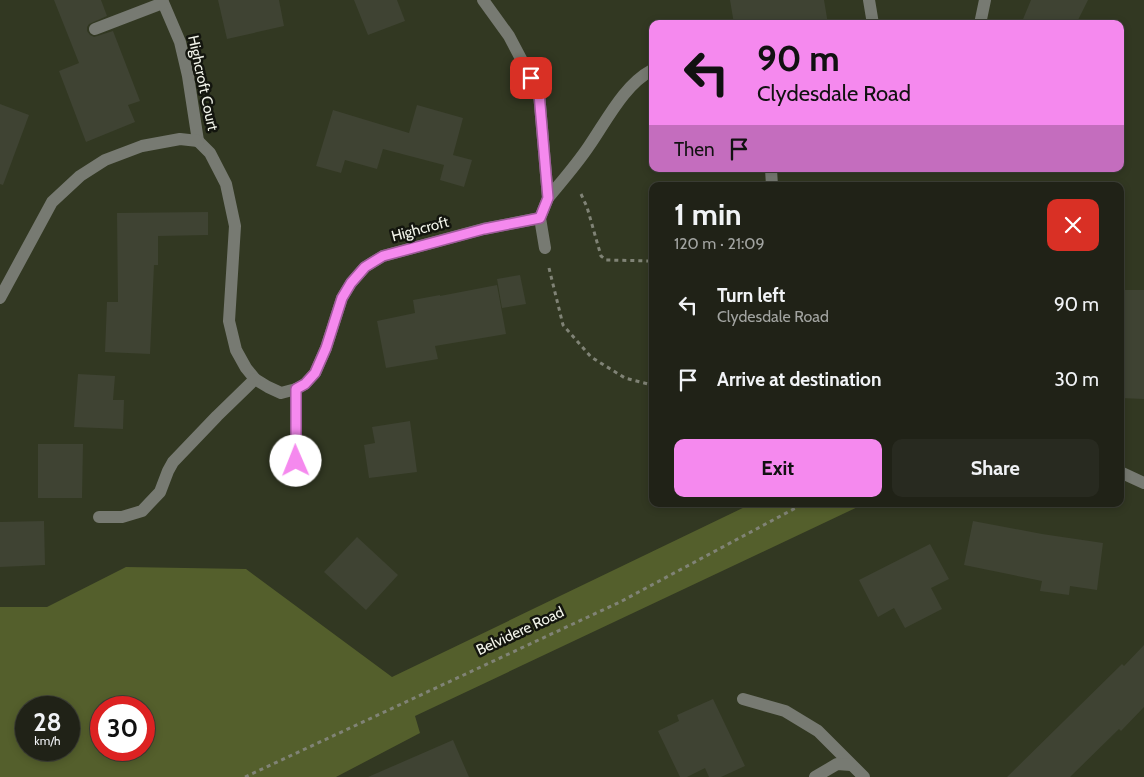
<!DOCTYPE html>
<html lang="en">
<head>
<meta charset="utf-8">
<style>
  :root { --surface:#202217; --page:#282a20; --text:#f1f3f6; --muted:#a2a4a1; --line:#3d3f36; --accent:#f589ee }
  body { margin:0; font-family:Cabin,sans-serif; background:var(--page); color:var(--text); height:100vh; display:flex; flex-direction:column; font-size:19px; white-space:nowrap }
  * { box-sizing:border-box; margin:0 }
  p { font-size:16px; color:var(--muted) }
  .icon { flex:none; width:28px; height:28px; fill:none; stroke:currentColor; stroke-width:2; stroke-linecap:round; stroke-linejoin:round }
  .map { position:relative; flex:1; overflow:hidden }
  .sheet { position:absolute; left:649px; top:182px; width:475px; height:325px; display:flex; flex-direction:column; background:var(--surface); border-radius:10px; box-shadow:0 2px 8px #0003,0 0 0 1px var(--line) }
  .sheet>* { flex:none }
  .guide { position:absolute; left:649px; top:20px; width:475px; height:152px; border-radius:10px; box-shadow:0 2px 8px #0003,0 0 0 1px var(--line); background:#f589ee; color:#111; overflow:hidden }
  .speed { position:absolute; left:15px; top:696px; display:flex; gap:10px; font-size:25px; font-weight:700; text-align:center }
  .speed>* { display:grid; place-content:center; width:65px; height:65px; border-radius:50%; background:var(--surface); box-shadow:0 2px 8px #0003,0 0 0 1px var(--line); line-height:1 }
  .speed small { font-size:12px; font-weight:400 }
  .speed .limit { border:8px solid #d22; background:#fff; color:#111 }
  .pin { position:absolute; display:grid; place-items:center; width:42px; height:42px; color:#fff; margin:-21px; border-radius:10px; box-shadow:0 2px 8px #0006 }
  .me { position:absolute; width:55px; margin:-28px; rotate:359deg; stroke-linejoin:round; filter:drop-shadow(0 0 4px #0008) }
  .turn { display:flex; align-items:center; gap:18px; height:105px; padding:0 25px; font-size:22px }
  .turn .icon { width:65px; height:65px; stroke-width:2.5 }
  .turn b { display:block; font-size:35px; line-height:42px }
  .then { display:flex; align-items:center; height:48px; padding:0 25px; background:#0003; gap:10px; font-size:19px }
  .round { display:grid; place-items:center; flex:none; width:52px; height:52px; border-radius:10px; background:var(--page) }
  .headline { display:flex; align-items:center; justify-content:space-between; height:85px; padding:0 25px }
  h1 { font-size:30px; font-weight:700; line-height:38px }
  .action { display:flex; gap:10px; margin-top:auto; padding:10px 25px }
  .action a { flex:1; height:58px; border-radius:10px; background:var(--accent); color:#111; font-size:20px; font-weight:700; line-height:58px; text-align:center }
  .action a+a { background:var(--page); color:var(--text) }
  ul { padding:0; list-style:none }
  li { display:flex; align-items:center; gap:15px; height:75px; padding:0 25px }
  li div { flex:1 }
  li b { display:block; font-size:19px }
  li em { font-style:normal }
  .map>svg:first-child { display:block }
  .built { fill:#323822; fill-rule:evenodd }
  .forest { fill:#545f2c; fill-rule:evenodd }
  .building { fill:#3f4333 }
  .lines { fill:none; stroke-linecap:round; stroke-linejoin:round }
  .path { stroke:#808376; stroke-width:3; stroke-dasharray:4 4; stroke-linecap:butt }
  .minor { stroke:#777a72; stroke-width:12 }
  .route-casing { stroke:#9f599b; stroke-width:12 }
  .route { stroke:#f589ee; stroke-width:9 }
  .labels { text-anchor:middle; dominant-baseline:central; stroke-width:5; stroke-linejoin:round; paint-order:stroke }
  .street-label { font-size:15px; fill:#f3f5eb; stroke:#13150e }
</style>
</head>
<body>
<div class="map">
<svg width="1144" height="777" viewBox="0 0 1144 777">
  <rect width="100%" height="100%" fill="#2a2e1f"/>
  <path class="built" d="M0 0H1144V777H0ZM652 24H1120V169H652ZM652 186H1120V504H652ZM26 708H69V750H26ZM101 708H144V750H101Z"/>
  <path class="forest" d="M751 504H864L415 716 420 733 336 777H0V607H47L126 567 246 569 392 677ZM26 708H69V750H26ZM101 708H144V750H101Z"/>
  <g class="building">
    <polygon points="54,0 101,0 107,16 89,24 87,27 87,31 90,35 94,37 113,31 140,101 128,105 135,122 86,142 59,71 79,63"/>
    <polygon points="218,0 279,0 284,26 227,39"/>
    <polygon points="354,0 397,0 405,21 368,35"/>
    <polygon points="730,0 824,0 828,24 734,24"/>
    <polygon points="1031,0 1088,0 1076,24 1021,24"/>
    <polygon points="0,104 29,115 3,185 0,184"/>
    <polygon points="417,105 463,118 453,155 472,160 464,187 440,180 444,165 383,149 377,169 345,160 341,173 316,166 333,110 409,133"/>
    <polygon points="208,212 208,235 158,236 158,265 154,265 150,354 105,352 107,302 118,302 117,213"/>
    <polygon points="520,275 526,304 502,308 497,279"/>
    <polygon points="497,285 506,334 435,346 438,359 386,368 377,321 415,313 413,300 440,295 440,296"/>
    <polygon points="1120,290 1144,290 1144,399 1120,398"/>
    <polygon points="78,374 115,376 113,400 124,400 123,429 74,427"/>
    <polygon points="410,421 417,472 369,478 364,445 375,443 372,427"/>
    <polygon points="38,444 83,444 82,498 38,498"/>
    <polygon points="44,521 45,565 0,567 0,522"/>
    <polygon points="973,521 1042,534 1103,543 1097,590 1070,586 1069,595 1040,591 1042,581 964,565"/>
    <polygon points="357,537 398,575 366,610 324,572"/>
    <polygon points="930,544 949,579 931,588 942,609 905,628 894,608 878,617 859,580"/>
    <polygon points="1144,645 1144,707 1121,731 1119,729 1070,777 1007,777 1122,664 1124,666"/>
    <polygon points="713,699 745,766 721,777 709,777 705,768 687,777 680,777 658,731 679,721 677,715"/>
    <polygon points="453,740 469,777 368,777"/>
  </g>
  <g class="lines">
    <g class="path">
      <polyline points="581,194 587,207 601,256 606,260 652,261"/>
      <polyline points="549,268 563,325 591,357 625,378 652,385"/>
      <polyline points="245,777 620,602 803,504"/>
    </g>
    <g class="minor">
      <polyline points="162,0 180,42 188,76 198,141"/>
      <polyline points="483,0 509,36 539,93 548,198 540,218 545,248"/>
      <polyline points="869,0 873,24"/>
      <polyline points="980,24 985,0"/>
      <polyline points="95,29 163,3"/>
      <polyline points="198,141 210,153 226,184 235,226 229,321 236,350 246,368 255,379 268,387 281,393 296,389 305,384 315,373 326,348 342,298 351,283 365,267 383,256 483,229 540,218"/>
      <polyline points="771,169 772,186"/>
      <path d="M548 198C562 181 577 164 589 146 607 120 624 85 652 70"/>
      <polyline points="0,298 52,202 80,176 105,160 142,146 180,139 198,141"/>
      <polyline points="296,389 296,461"/>
      <polyline points="1120,472 1144,483"/>
      <polyline points="99,517 122,517 142,511 160,492 168,471 173,462 217,416 255,379"/>
      <polyline points="743,699 785,711 818,731 864,777"/>
      <polyline points="815,777 837,764 851,765"/>
    </g>
  </g>
  <g class="lines">
    <g class="route-casing">
      <polyline id="route" points="296,461 296,389 305,384 315,373 326,348 342,298 351,283 365,267 383,256 484,229 540,218 548,198 539,93 531,78"/>
    </g>
    <use href="#route" class="route"/>
  </g>
  <g class="labels">
    <g class="street-label">
      <text transform="translate(203 83) rotate(78)">Highcroft Court</text>
      <text transform="translate(420 229) rotate(-15)">Highcroft</text>
      <text transform="translate(520 631) rotate(-25)">Belvidere Road</text>
    </g>
  </g>
</svg>
<div class="speed"><div>28<small>km/h</small></div><div class="limit">30</div></div>
<div class="pin" style="left:531px;top:78px;background:#d93025"><svg class="icon" aria-label="arrive" viewBox="0 0 24 24"><path d="M6 21V4h12l-3 4 3 4H6"/></svg></div>
<svg class="me" style="left:296px;top:461px" viewBox="-20 -20 40 40"><circle r="19" fill="#fff"/><path d="M0-13L10 11 0 6-10 11z" fill="#f589ee"/></svg>
<div class="guide">
<div class="turn"><svg class="icon" aria-label="left" viewBox="0 0 24 24"><path d="M17 20v-9H6M10 6l-5 5 5 5"/></svg><div><b>90 m</b>Clydesdale Road</div></div>
<div class="then">Then<svg class="icon" aria-label="arrive" viewBox="0 0 24 24"><path d="M6 21V4h12l-3 4 3 4H6"/></svg></div>
</div>
<section class="sheet">
<div class="headline"><div><h1>1 min</h1><p>120 m · 21:09</p></div><a class="round" style="background:#d93025;color:#fff"><svg class="icon" aria-label="close" viewBox="0 0 24 24"><path d="M6 6l12 12M18 6L6 18"/></svg></a></div>
<ul>
<li><svg class="icon" aria-label="left" viewBox="0 0 24 24"><path d="M17 20v-9H6M10 6l-5 5 5 5"/></svg><div><b>Turn left</b><p>Clydesdale Road</p></div><em>90 m</em></li>
<li><svg class="icon" aria-label="arrive" viewBox="0 0 24 24"><path d="M6 21V4h12l-3 4 3 4H6"/></svg><div><b>Arrive at destination</b></div><em>30 m</em></li>
</ul>
<div class="action"><a>Exit</a><a>Share</a></div>
</section>
</div>
</body>
</html>
